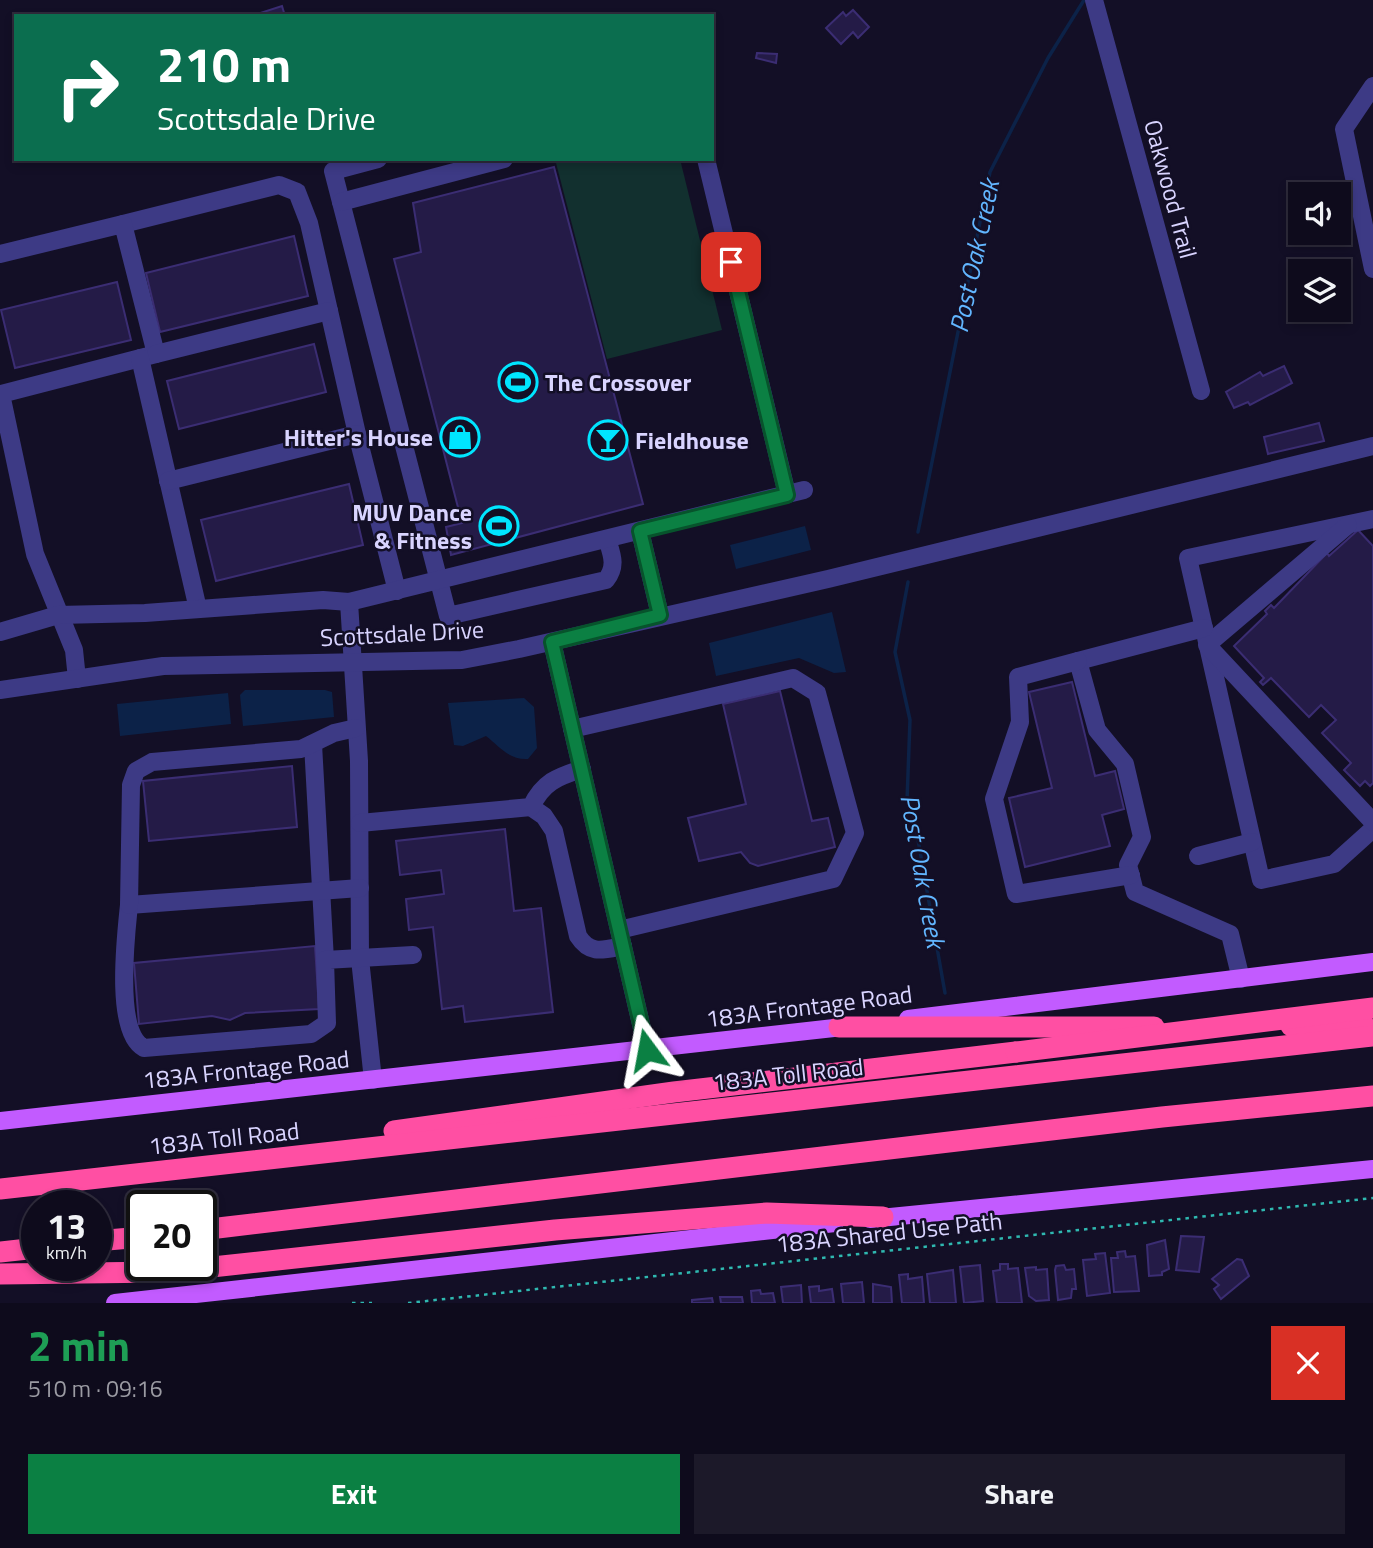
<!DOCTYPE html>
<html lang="en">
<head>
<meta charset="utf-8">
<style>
  :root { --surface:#0e0b1c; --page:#1c1929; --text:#f1f3f6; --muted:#9b9ba3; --line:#2e2b3b; --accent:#0b8043 }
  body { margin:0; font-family:"Titillium Web",sans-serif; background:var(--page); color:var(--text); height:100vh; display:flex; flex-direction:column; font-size:26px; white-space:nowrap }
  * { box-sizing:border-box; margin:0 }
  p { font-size:23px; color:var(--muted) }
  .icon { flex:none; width:38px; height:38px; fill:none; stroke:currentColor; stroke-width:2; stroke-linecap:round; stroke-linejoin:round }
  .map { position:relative; height:1303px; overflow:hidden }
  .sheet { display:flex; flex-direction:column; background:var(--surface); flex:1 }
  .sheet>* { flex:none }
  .hud { position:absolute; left:14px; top:14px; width:700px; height:147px; border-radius:0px; box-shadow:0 4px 10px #0003,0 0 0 2px var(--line); background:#0b6e4f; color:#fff; overflow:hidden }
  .buttons { position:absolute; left:1288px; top:182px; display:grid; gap:14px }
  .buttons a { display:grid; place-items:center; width:63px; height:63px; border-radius:0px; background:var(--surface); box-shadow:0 4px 10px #0003,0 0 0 2px var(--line); font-size:35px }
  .speed { position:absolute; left:21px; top:1190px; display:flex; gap:14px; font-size:35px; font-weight:700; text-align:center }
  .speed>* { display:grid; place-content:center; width:91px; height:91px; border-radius:50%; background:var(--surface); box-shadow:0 4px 10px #0003,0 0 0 2px var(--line); line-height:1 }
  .speed small { font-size:18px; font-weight:400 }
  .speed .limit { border:4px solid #111; border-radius:10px; background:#fff; color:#111 }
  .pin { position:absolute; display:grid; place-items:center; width:60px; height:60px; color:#fff; margin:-30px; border-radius:14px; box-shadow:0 4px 10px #0006 }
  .me { position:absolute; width:77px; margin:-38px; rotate:347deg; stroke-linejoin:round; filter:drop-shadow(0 0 5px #0008) }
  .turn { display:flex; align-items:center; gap:24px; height:147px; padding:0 28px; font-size:32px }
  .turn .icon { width:91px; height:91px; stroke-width:2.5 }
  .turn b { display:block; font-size:49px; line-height:60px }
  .round { display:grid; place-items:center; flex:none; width:74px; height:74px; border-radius:0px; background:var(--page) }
  .head { display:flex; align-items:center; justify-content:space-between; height:119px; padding:0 28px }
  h1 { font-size:42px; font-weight:700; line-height:52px; color:#1e9e55 }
  .primary-button { display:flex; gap:14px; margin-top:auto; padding:14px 28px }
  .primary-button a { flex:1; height:80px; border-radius:0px; background:var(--accent); color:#fff; font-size:28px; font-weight:700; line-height:80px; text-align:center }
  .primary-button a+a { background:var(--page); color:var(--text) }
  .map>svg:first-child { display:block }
  .green { fill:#12302f }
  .water { fill:#0c2248 }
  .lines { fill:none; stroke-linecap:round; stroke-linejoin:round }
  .stream { stroke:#0c2248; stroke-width:3.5 }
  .building { fill:#241b47; stroke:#3b2d73; stroke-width:2 }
  .path { stroke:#2fb8b0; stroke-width:2.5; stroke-dasharray:3.5 5; stroke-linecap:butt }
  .minor { stroke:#3d3a85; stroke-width:18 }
  .major { stroke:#c25bff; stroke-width:18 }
  .highway { stroke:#ff4fa3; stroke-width:21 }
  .highway-bridge { stroke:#ff4fa3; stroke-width:21 }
  .route-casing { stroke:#07532c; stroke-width:18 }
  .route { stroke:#0b8043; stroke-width:12 }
  .labels { text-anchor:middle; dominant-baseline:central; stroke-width:5; stroke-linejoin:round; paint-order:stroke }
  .street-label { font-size:24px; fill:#d9d4ff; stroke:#130f26 }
  .poi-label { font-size:24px; font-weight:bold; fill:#d9d4ff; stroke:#130f26; text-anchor:start }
  .water-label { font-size:26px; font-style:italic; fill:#62b6ff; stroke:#130f26 }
</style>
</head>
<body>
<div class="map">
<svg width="1373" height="1303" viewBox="0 0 1373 1303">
  <rect width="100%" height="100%" fill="#130f26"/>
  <polygon class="green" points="555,159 680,159 722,330 607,359"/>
  <g class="water">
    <polygon points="805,526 811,550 736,569 730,545"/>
    <polygon points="832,612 846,672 834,673 799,658 716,676 709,643"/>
    <polygon points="245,690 325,690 332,692 334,717 243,726 240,695"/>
    <polygon points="228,693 231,724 120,736 117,704"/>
    <path d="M524 698 534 707 537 748 528 759C509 760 500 747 486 736L463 746 454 745 448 703Z"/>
  </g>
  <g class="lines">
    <g class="stream">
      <polyline points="918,532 990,172 1048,58 1084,0"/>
      <polyline points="908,582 895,652 910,720 907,801 914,817 945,993"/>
    </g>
  </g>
  <g class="building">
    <polygon points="282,6 285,16 254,15"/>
    <polygon points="853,10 869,27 858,38 853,32 841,44 826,28 843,12 846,16"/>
    <polygon points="757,53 777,54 776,63 756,58"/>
    <polygon points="554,167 643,504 451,555 446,527 462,523 394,259 421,252 413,203"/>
    <polygon points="294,236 308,296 160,332 146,273"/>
    <polygon points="117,282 131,340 15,368 1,310"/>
    <polygon points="314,344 326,392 179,429 167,381"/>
    <polygon points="1284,366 1292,383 1250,405 1248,402 1234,408 1226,392 1260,372 1263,376"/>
    <polygon points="1319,423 1324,441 1268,454 1264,437"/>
    <polygon points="349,484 363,545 216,581 201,520"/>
    <polygon points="1358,530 1373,546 1373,783 1370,786 1365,781 1360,786 1344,770 1351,763 1322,733 1336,720 1321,705 1309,717 1271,678 1263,685 1260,682 1264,678 1234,646 1267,614 1265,611 1271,605 1274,608 1327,553 1329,556"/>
    <polygon points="1072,682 1095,776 1115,771 1124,809 1102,815 1110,846 1025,867 1009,798 1052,788 1029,692"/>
    <polygon points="780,691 812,821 828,818 835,847 758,866 750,863 741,852 699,861 688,818 746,804 723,704"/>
    <polygon points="292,766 297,827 149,841 143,781"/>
    <polygon points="505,829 514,911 541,908 553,1012 465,1022 463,1006 442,1009 433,927 409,930 406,899 444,894 441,870 400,875 396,841"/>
    <polygon points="315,946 319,1009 245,1013 230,1020 212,1016 139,1024 134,963"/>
    <polygon points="1181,1236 1204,1237 1199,1272 1176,1270"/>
    <polygon points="1165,1240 1169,1269 1162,1272 1162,1275 1149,1276 1147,1245"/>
    <polygon points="1125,1251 1126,1257 1135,1256 1139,1291 1114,1292 1111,1258 1118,1258 1117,1252"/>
    <polygon points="1105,1253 1110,1293 1087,1296 1083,1260 1096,1259 1095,1254"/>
    <polygon points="1237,1259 1242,1260 1249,1276 1221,1299 1214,1289 1219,1285 1212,1279"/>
    <polygon points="1000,1264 1008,1264 1008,1269 1018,1268 1022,1303 997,1303 993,1271 1000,1270"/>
    <polygon points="980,1265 983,1301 964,1303 960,1267"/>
    <polygon points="1064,1265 1066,1270 1074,1269 1076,1289 1072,1289 1071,1298 1058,1300 1055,1270 1056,1266"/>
    <polygon points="1036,1267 1036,1270 1047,1269 1049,1300 1036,1301 1029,1296 1025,1268"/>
    <polygon points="953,1270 956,1303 930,1303 927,1274"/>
    <polygon points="908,1274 908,1279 922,1277 924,1303 902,1303 899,1275"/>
    <polygon points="862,1282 864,1303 843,1303 841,1284"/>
    <polygon points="873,1284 891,1287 892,1303 873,1303"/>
    <polygon points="801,1285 802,1303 783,1303 781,1287"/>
    <polygon points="819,1286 819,1291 832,1289 834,1303 811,1303 809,1287"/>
    <polygon points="760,1290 761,1294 773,1293 775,1303 752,1303 751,1291"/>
    <polygon points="720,1297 742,1297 743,1303 721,1303"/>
    <polygon points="712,1298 713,1303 692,1303 692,1300"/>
  </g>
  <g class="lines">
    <g class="path">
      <polyline points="352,1303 372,1303"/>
      <polyline points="408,1303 1373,1198"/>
    </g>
    <g class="minor">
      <polyline points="1094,0 1201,391"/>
      <polyline points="1373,86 1344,129 1373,269"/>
      <path d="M378 159 333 171 448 616 606 580C617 566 612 555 607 539"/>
      <polyline points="706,159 787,494"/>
      <polyline points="341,202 504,159"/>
      <polyline points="123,224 279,185 297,192 309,223 357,434"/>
      <polyline points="0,254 123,224 156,354 1,394 35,554 74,650 77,679"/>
      <polyline points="156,354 329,311"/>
      <polyline points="140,358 198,609"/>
      <polyline points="168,481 357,434 397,591"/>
      <polyline points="1373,519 1188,558 1261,880 1334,864 1373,829"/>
      <polyline points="1348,525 1207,645 1373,822"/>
      <polyline points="640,531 660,615"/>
      <polyline points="349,602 359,761 360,959 373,1080"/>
      <polyline points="1204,628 1078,661 1097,730 1125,764 1142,837 1128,865 1135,892 1230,934 1241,979"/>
      <polyline points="0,632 58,615 145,613 323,600 349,602 804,490"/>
      <polyline points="552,642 647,1050"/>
      <polyline points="1078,661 1018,677 1020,722 994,799 1016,894 1131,875"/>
      <polyline points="0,690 163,666 462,660 519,649 828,579 1373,446"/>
      <polyline points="572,729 793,678 817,693 855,833 833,879 619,930"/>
      <polyline points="313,744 325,960"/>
      <path d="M531 807 544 816 554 831 578 936C590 955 603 950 623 946"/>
      <path d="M360 823 531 807C543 782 557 777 582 769"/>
      <polyline points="1198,856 1252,842"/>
      <path d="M360 888 129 905C126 935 114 1032 144 1048L311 1034 327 1023 325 960 413 955"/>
      <polyline points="129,905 131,785 136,771 152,762 301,749 334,733 356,728"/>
    </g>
    <g class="major">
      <polyline points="908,1019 1373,962"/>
      <polyline points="0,1121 852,1026"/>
      <polyline points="870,1219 1373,1169"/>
      <polyline points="115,1303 835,1223"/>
    </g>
    <g class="highway">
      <polyline points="1291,1026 1364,1025"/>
      <polyline points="839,1027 1154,1027"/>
      <polyline points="394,1131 674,1092 1016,1052"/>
      <polyline points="0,1189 1373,1036"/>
      <polyline points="201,1230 1162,1117 1373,1096"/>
      <polyline points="96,1241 142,1237"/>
      <polyline points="0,1252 37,1248"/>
      <polyline points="0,1274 166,1272 555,1230 767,1213 883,1217"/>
    </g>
    <polyline class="highway-bridge" points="1016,1052 1373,1008"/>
  </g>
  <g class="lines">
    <g class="route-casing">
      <polyline id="route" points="647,1050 552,642 660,615 640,531 787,495 731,262"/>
    </g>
    <use href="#route" class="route"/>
  </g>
  <defs>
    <g id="stadium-ring" transform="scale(2.0125)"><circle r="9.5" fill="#130f26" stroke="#00e5ff" stroke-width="1.5"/><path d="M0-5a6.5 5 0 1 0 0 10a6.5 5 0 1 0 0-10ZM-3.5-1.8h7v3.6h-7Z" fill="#00e5ff"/></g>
    <g id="shop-ring" transform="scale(2.0125)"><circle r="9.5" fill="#130f26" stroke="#00e5ff" stroke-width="1.5"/><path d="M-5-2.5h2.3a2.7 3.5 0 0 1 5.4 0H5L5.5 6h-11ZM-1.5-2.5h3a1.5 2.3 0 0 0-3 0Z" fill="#00e5ff"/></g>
    <g id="bar-ring" transform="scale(2.0125)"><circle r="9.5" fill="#130f26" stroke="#00e5ff" stroke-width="1.5"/><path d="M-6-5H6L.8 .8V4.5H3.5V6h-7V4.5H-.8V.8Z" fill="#00e5ff"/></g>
  </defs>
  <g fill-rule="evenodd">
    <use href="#stadium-ring" x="518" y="382"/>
    <use href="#shop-ring" x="460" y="437"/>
    <use href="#bar-ring" x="608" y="440"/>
    <use href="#stadium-ring" x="499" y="526"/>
  </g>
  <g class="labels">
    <g class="street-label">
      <text transform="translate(1171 189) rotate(75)">Oakwood Trail</text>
      <text transform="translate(402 633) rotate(-3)">Scottsdale Drive</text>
      <text transform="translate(809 1006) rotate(-7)">183A Frontage Road</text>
      <text transform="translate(246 1069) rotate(-6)">183A Frontage Road</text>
      <text transform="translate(788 1074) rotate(-6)">183A Toll Road</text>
      <text transform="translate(224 1138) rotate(-6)">183A Toll Road</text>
      <text transform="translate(889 1232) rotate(-6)">183A Shared Use Path</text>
    </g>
    <g class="poi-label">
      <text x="545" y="382">The Crossover</text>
      <text x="433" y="437" text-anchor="end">Hitter's House</text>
      <text x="635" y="440">Fieldhouse</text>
      <text x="472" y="512" text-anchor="end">MUV Dance<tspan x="472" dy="28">&amp; Fitness</tspan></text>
    </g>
    <g class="water-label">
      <text transform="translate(974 256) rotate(-78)">Post Oak Creek</text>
      <text transform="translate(923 871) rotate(80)">Post Oak Creek</text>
    </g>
  </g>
</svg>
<div class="buttons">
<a><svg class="icon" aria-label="sound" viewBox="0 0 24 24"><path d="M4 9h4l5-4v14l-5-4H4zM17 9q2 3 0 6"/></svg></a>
<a><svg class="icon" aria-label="layers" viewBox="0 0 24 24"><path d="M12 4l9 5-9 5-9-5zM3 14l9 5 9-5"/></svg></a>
</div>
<div class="speed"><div>13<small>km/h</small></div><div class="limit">20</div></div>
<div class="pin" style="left:731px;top:262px;background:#d93025"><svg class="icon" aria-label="arrive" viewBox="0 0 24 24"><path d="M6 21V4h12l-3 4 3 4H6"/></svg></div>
<svg class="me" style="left:647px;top:1050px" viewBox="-20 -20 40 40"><path d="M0-17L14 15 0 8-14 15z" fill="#0b8043" stroke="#fff" stroke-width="4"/></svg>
<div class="hud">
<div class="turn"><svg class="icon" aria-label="right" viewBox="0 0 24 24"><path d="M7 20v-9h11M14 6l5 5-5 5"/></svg><div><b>210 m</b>Scottsdale Drive</div></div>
</div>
</div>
<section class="sheet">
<div class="head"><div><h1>2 min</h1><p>510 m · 09:16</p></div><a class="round" style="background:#d93025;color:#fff"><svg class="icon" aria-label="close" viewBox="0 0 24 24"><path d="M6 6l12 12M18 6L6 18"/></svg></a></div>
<div class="primary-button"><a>Exit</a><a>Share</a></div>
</section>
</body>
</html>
